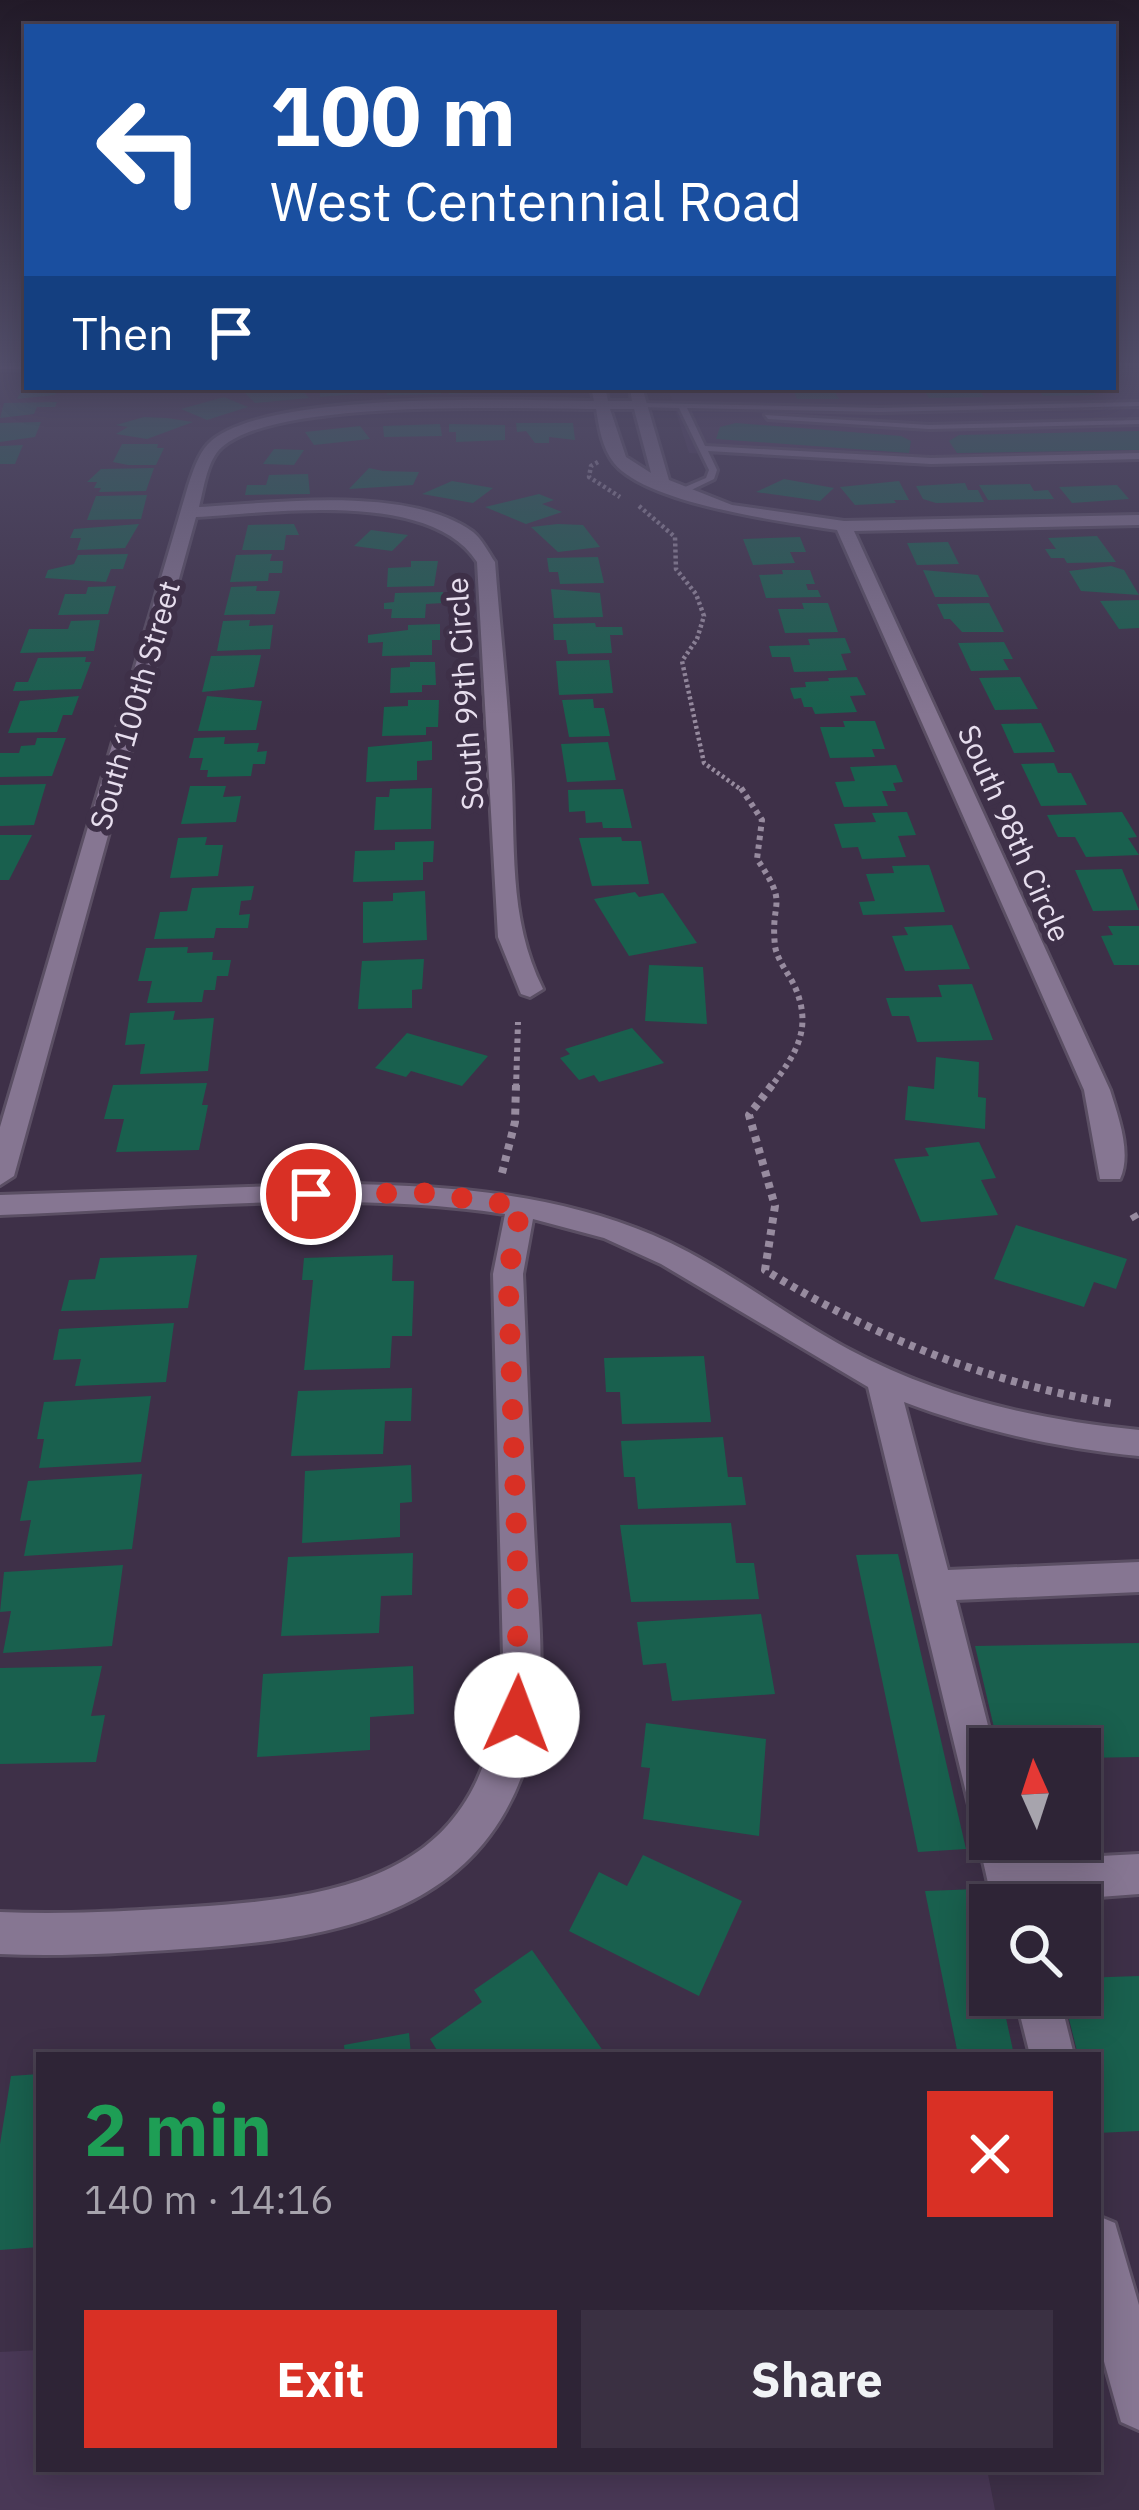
<!DOCTYPE html>
<html lang="en">
<head>
<meta charset="utf-8">
<style>
  :root { --surface:#2e2436; --page:#3a3042; --text:#f1f3f6; --muted:#a7a4ad; --line:#494151; --accent:#d93025 }
  body { margin:0; font-family:"IBM Plex Sans",sans-serif; background:var(--page); color:var(--text); height:100vh; display:flex; flex-direction:column; font-size:45px; white-space:nowrap }
  * { box-sizing:border-box; margin:0 }
  p { font-size:39px; color:var(--muted) }
  .icon { flex:none; width:66px; height:66px; fill:none; stroke:currentColor; stroke-width:2; stroke-linecap:round; stroke-linejoin:round }
  .map { position:relative; flex:1; overflow:hidden }
  .side { position:absolute; left:36px; top:2052px; width:1065px; height:420px; display:flex; flex-direction:column; background:var(--surface); border-radius:0px; box-shadow:0 6px 30px #0003,0 0 0 3px var(--line) }
  .side>* { flex:none }
  .hud { position:absolute; left:24px; top:24px; width:1092px; height:366px; border-radius:0px; box-shadow:0 6px 30px #0003,0 0 0 3px var(--line); background:#1a4fa0; color:#fff; overflow:hidden }
  .needle { width:78px; rotate:357deg }
  .buttons { position:absolute; left:969px; top:1728px; display:grid; gap:24px }
  .buttons a { display:grid; place-items:center; width:132px; height:132px; border-radius:0px; background:var(--surface); box-shadow:0 6px 30px #0003,0 0 0 3px var(--line); font-size:60px }
  .pin { position:absolute; display:grid; place-items:center; width:102px; height:102px; color:#fff; margin:-51px; border:6px solid #fff; border-radius:50%; box-shadow:0 3px 12px #0007 }
  .me { position:absolute; width:132px; margin:-66px; rotate:2deg; stroke-linejoin:round; filter:drop-shadow(0 0 9px #0008) }
  .turn { display:flex; align-items:center; gap:42px; height:252px; padding:0 48px; font-size:54px }
  .turn .icon { width:156px; height:156px; stroke-width:2.5 }
  .turn b { display:block; font-size:84px; line-height:102px }
  .then { display:flex; align-items:center; height:114px; padding:0 48px; background:#0003; gap:24px; font-size:45px }
  .round { display:grid; place-items:center; flex:none; width:126px; height:126px; border-radius:0px; background:var(--page) }
  .head { display:flex; align-items:center; justify-content:space-between; height:204px; padding:0 48px }
  h1 { font-size:72px; font-weight:700; line-height:90px; color:#1e9e55 }
  .cta { display:flex; gap:24px; margin-top:auto; padding:24px 48px }
  .cta a { flex:1; height:138px; border-radius:0px; background:var(--accent); color:#fff; font-size:48px; font-weight:700; line-height:138px; text-align:center }
  .cta a+a { background:var(--page); color:var(--text) }
  .map>svg:first-child { display:block }
  .built { fill:#493856 }
  .building { fill:#19604e }
  .lines { fill:none; stroke-linecap:round; stroke-linejoin:round }
  .lane-casing { stroke:#5b4f64; stroke-width:6 }
  .street-casing { stroke:#5b4f64; stroke-width:6 }
  .primary-casing { stroke:#5b4f64; stroke-width:6 }
  .path-far2 { stroke:#978b9f; stroke-width:4.5; stroke-dasharray:3 3; stroke-linecap:butt }
  .path-far1 { stroke:#978b9f; stroke-width:6; stroke-dasharray:4.5 4.5; stroke-linecap:butt }
  .path { stroke:#978b9f; stroke-width:8; stroke-dasharray:6 6; stroke-linecap:butt }
  .lane { fill:#867692; fill-rule:evenodd }
  .street { fill:#867692; fill-rule:evenodd }
  .primary { fill:#ae8ac6; fill-rule:evenodd }
  .route { stroke:#d93025; stroke-width:21; stroke-dasharray:0 37.8 }
  .labels { text-anchor:middle; dominant-baseline:central; stroke-width:12; stroke-linejoin:round; paint-order:stroke }
  .far-street-label { font-size:30px; fill:#e7deee; stroke:#3e3048 }
</style>
</head>
<body>
<div class="map">
<svg width="1139" height="2510" viewBox="0 0 1139 2510">
  <rect width="100%" height="100%" fill="#3e3048"/>
  <g class="built">
    <polygon points="1113,364 1139,364 1139,461 911,466 689,453 668,387 1113,387"/>
    <polygon points="39,2350 39,2469 987,2469 995,2510 0,2510 0,2352"/>
  </g>
  <g class="building">
    <polygon points="27,380 27,387 59,387 55,395 17,399"/>
    <polygon points="270,387 299,387 309,398 255,403 243,391"/>
    <polygon points="327,387 376,387 377,392 320,397 320,389"/>
    <polygon points="441,387 441,394 387,395 387,388"/>
    <polygon points="449,387 506,387 507,392 449,394"/>
    <polygon points="792,387 832,387 839,399 797,399"/>
    <polygon points="922,387 977,387 984,397 929,398"/>
    <polygon points="1036,387 1089,387 1096,395 1043,396"/>
    <polygon points="224,397 248,407 207,420 181,409"/>
    <polygon points="57,402 55,407 37,407 34,414 0,418 4,403"/>
    <polygon points="144,417 167,418 193,422 147,439 116,434 128,427 116,425"/>
    <polygon points="41,422 35,437 0,442 0,423"/>
    <polygon points="516,423 573,423 575,440 549,437 549,443 535,443 526,431 517,432"/>
    <polygon points="736,423 901,436 911,441 909,453 716,439 720,427"/>
    <polygon points="440,424 442,436 384,437 383,426"/>
    <polygon points="449,424 505,425 505,440 456,442 456,432 449,432"/>
    <polygon points="360,426 370,439 314,445 305,432"/>
    <polygon points="1139,431 1139,450 957,453 949,441 959,435"/>
    <polygon points="122,444 158,444 157,448 164,448 156,465 128,465 113,462"/>
    <polygon points="23,445 15,464 0,464 0,446"/>
    <polygon points="274,449 304,450 294,465 263,464"/>
    <polygon points="154,468 146,491 99,492 101,488 94,488 97,482 87,482 101,469"/>
    <polygon points="369,468 383,471 419,472 413,485 349,489"/>
    <polygon points="308,474 310,494 245,495 247,485 266,485 269,475"/>
    <polygon points="784,479 834,488 820,501 756,492"/>
    <polygon points="452,481 493,488 473,503 422,494"/>
    <polygon points="899,481 909,500 894,500 896,503 855,505 840,487"/>
    <polygon points="965,483 968,490 978,490 984,502 936,503 923,499 916,486"/>
    <polygon points="1030,484 1034,491 1048,490 1054,499 988,500 979,485"/>
    <polygon points="1117,485 1129,499 1072,503 1059,487"/>
    <polygon points="539,494 554,500 542,504 562,512 526,524 485,507"/>
    <polygon points="147,495 141,519 87,520 96,496"/>
    <polygon points="139,524 125,548 77,550 81,538 70,538 74,529"/>
    <polygon points="294,524 299,535 286,535 284,550 242,550 248,525"/>
    <polygon points="558,524 583,525 600,547 558,552 531,527"/>
    <polygon points="371,530 408,535 392,551 354,546"/>
    <polygon points="1097,536 1116,562 1067,563 1064,558 1051,558 1045,549 1056,549 1048,538"/>
    <polygon points="800,537 806,552 790,552 795,563 753,565 743,539"/>
    <polygon points="948,542 959,564 917,565 907,543"/>
    <polygon points="128,554 123,569 111,569 106,582 45,578 48,570 74,564 78,555"/>
    <polygon points="272,554 270,561 283,561 282,573 269,573 268,581 230,582 236,555"/>
    <polygon points="598,557 604,583 560,584 558,572 549,572 547,558"/>
    <polygon points="411,561 438,561 434,586 387,587 388,568 411,567"/>
    <polygon points="1111,566 1124,570 1139,595 1081,591 1069,571"/>
    <polygon points="782,570 810,570 815,584 806,584 808,590 818,590 821,597 766,598 759,575 783,574"/>
    <polygon points="923,570 978,575 989,597 935,597"/>
    <polygon points="116,586 108,614 58,615 65,594 86,594 88,587"/>
    <polygon points="257,586 256,591 280,591 275,614 224,615 231,587"/>
    <polygon points="551,589 600,593 603,617 554,618"/>
    <polygon points="443,592 443,603 426,604 425,618 391,618 392,609 384,609 384,603 394,602 395,593"/>
    <polygon points="1139,600 1139,628 1119,629 1100,601"/>
    <polygon points="802,603 828,603 838,632 785,633 778,609 804,609"/>
    <polygon points="989,603 1004,632 962,632 950,619 944,619 937,604"/>
    <polygon points="100,620 94,651 20,653 29,629 68,629 71,621"/>
    <polygon points="250,620 249,626 273,625 270,649 217,651 223,621"/>
    <polygon points="595,623 596,627 622,627 623,635 610,635 612,653 568,654 566,640 554,640 553,624"/>
    <polygon points="440,624 440,640 432,640 432,655 382,656 383,642 368,643 368,635 408,630 408,625"/>
    <polygon points="845,638 851,653 841,654 847,670 833,671 794,672 790,657 772,657 769,646 810,645 808,639"/>
    <polygon points="1004,642 1013,659 1003,659 1009,670 971,671 958,643"/>
    <polygon points="261,655 254,687 202,692 211,656"/>
    <polygon points="86,657 85,662 91,662 81,689 13,691 16,682 28,682 38,658"/>
    <polygon points="609,660 613,693 559,695 556,661"/>
    <polygon points="410,662 435,662 436,685 422,685 422,692 390,693 391,668 410,667"/>
    <polygon points="857,677 866,695 850,696 857,712 815,714 812,707 804,707 801,698 794,699 790,688 806,687 805,682 829,681 828,678"/>
    <polygon points="1020,677 1038,709 995,710 979,678"/>
    <polygon points="79,696 72,715 63,715 57,732 8,733 20,701"/>
    <polygon points="207,696 262,701 256,730 198,731"/>
    <polygon points="593,699 594,708 604,708 610,736 569,737 562,700"/>
    <polygon points="408,700 439,700 438,727 426,727 426,735 382,736 384,707 408,706"/>
    <polygon points="843,721 875,721 885,749 872,749 875,757 830,758 820,727 845,727"/>
    <polygon points="1041,723 1055,752 1014,753 1001,724"/>
    <polygon points="225,737 224,744 259,743 257,752 267,751 265,764 253,764 251,776 207,777 208,770 200,770 203,758 189,758 194,738"/>
    <polygon points="37,738 66,738 52,776 0,777 0,753 19,753 21,746 35,745"/>
    <polygon points="432,741 432,760 417,761 417,780 366,782 368,747"/>
    <polygon points="608,742 616,780 567,782 561,744"/>
    <polygon points="1054,763 1058,773 1071,773 1087,805 1041,806 1021,764"/>
    <polygon points="896,765 903,782 893,783 896,791 882,791 888,806 844,807 835,782 855,781 850,767"/>
    <polygon points="46,784 34,825 0,826 0,785"/>
    <polygon points="190,786 226,786 223,797 241,796 236,822 181,824"/>
    <polygon points="432,788 431,829 374,830 376,797 389,797 390,789"/>
    <polygon points="623,789 632,828 603,828 602,822 586,823 585,811 569,812 568,790"/>
    <polygon points="907,812 916,835 898,836 906,857 862,859 858,847 842,848 834,824 876,822 872,813"/>
    <polygon points="1122,812 1137,837 1128,838 1139,855 1086,857 1075,837 1058,837 1047,815"/>
    <polygon points="0,835 32,835 9,880 0,880"/>
    <polygon points="207,837 205,845 223,845 218,876 170,878 178,838"/>
    <polygon points="621,837 622,841 641,841 649,884 592,886 579,838"/>
    <polygon points="434,841 433,862 423,862 423,880 353,882 355,851 395,850 395,842"/>
    <polygon points="929,865 945,912 863,915 859,902 875,901 866,874 894,873 892,866"/>
    <polygon points="1122,869 1139,910 1093,911 1075,870"/>
    <polygon points="254,886 251,900 241,901 239,915 250,914 248,928 216,928 214,938 154,939 160,912 187,911 192,888"/>
    <polygon points="425,891 427,940 363,943 363,902 393,901 393,893"/>
    <polygon points="635,892 639,897 663,893 697,943 629,956 594,899"/>
    <polygon points="952,925 970,969 905,971 892,936 908,935 904,927"/>
    <polygon points="1108,926 1139,926 1139,965 1114,965 1101,936 1113,935"/>
    <polygon points="188,947 187,953 213,952 212,960 231,960 228,976 217,976 215,990 204,990 202,1002 147,1003 152,981 138,981 146,948"/>
    <polygon points="424,959 422,989 412,990 412,1008 358,1009 362,961"/>
    <polygon points="649,965 703,967 707,1024 645,1021"/>
    <polygon points="972,984 993,1040 917,1042 909,1016 892,1016 886,998 942,997 938,985"/>
    <polygon points="175,1011 173,1020 214,1018 208,1071 140,1074 145,1044 125,1045 130,1013"/>
    <polygon points="632,1028 664,1063 599,1082 594,1075 579,1080 560,1058 570,1054 565,1049"/>
    <polygon points="407,1033 488,1056 462,1086 411,1071 406,1077 375,1068"/>
    <polygon points="936,1057 979,1062 978,1097 986,1098 985,1129 905,1120 908,1086 934,1089"/>
    <polygon points="207,1083 202,1105 208,1105 199,1150 116,1152 124,1119 104,1119 113,1085"/>
    <polygon points="979,1142 996,1178 981,1180 998,1215 921,1222 894,1159 929,1156 925,1148"/>
    <polygon points="1016,1225 1127,1259 1116,1289 1094,1282 1084,1307 994,1279"/>
    <polygon points="197,1255 188,1308 61,1311 69,1280 95,1279 100,1258"/>
    <polygon points="393,1255 392,1281 414,1281 412,1336 392,1336 390,1368 304,1370 313,1280 302,1280 304,1258"/>
    <polygon points="174,1323 166,1382 75,1386 81,1359 53,1360 59,1329"/>
    <polygon points="704,1356 711,1422 622,1424 620,1392 606,1392 604,1358"/>
    <polygon points="412,1388 411,1421 385,1421 383,1454 291,1456 298,1391"/>
    <polygon points="151,1396 141,1462 39,1468 44,1439 37,1439 44,1402"/>
    <polygon points="723,1437 728,1477 742,1477 746,1505 638,1509 635,1477 624,1477 621,1441"/>
    <polygon points="411,1465 412,1502 400,1503 400,1537 302,1543 305,1471"/>
    <polygon points="142,1474 132,1549 24,1556 31,1520 20,1521 28,1481"/>
    <polygon points="731,1523 736,1563 754,1563 759,1599 631,1602 620,1525"/>
    <polygon points="413,1553 412,1595 381,1596 379,1633 281,1636 288,1557"/>
    <polygon points="898,1554 966,1849 918,1852 856,1555"/>
    <polygon points="123,1565 112,1646 3,1653 11,1611 0,1612 4,1572"/>
    <polygon points="761,1614 775,1694 672,1701 666,1663 643,1665 637,1622"/>
    <polygon points="1139,1643 1139,1757 1080,1758 1080,1749 999,1749 975,1646"/>
    <polygon points="102,1666 91,1716 105,1715 96,1762 0,1764 0,1668"/>
    <polygon points="413,1666 414,1714 370,1717 370,1750 257,1757 263,1674"/>
    <polygon points="646,1723 766,1739 759,1836 643,1819 650,1768 641,1767"/>
    <polygon points="643,1855 742,1901 699,1996 569,1931 599,1872 627,1886"/>
    <polygon points="978,1889 990,1946 990,1995 1001,1995 1014,2055 958,2055 925,1891"/>
    <polygon points="532,1950 606,2055 440,2055 430,2039 482,2002 474,1990"/>
    <polygon points="1139,1976 1139,2131 1098,2133 1098,2055 1078,2055 1063,1995 1080,1995 1080,1978"/>
    <polygon points="409,2033 411,2055 345,2055 344,2045"/>
    <polygon points="39,2074 39,2247 0,2250 0,2144 11,2076"/>
  </g>
  <g class="lines">
    <g class="lane-casing">
      <g id="lane">
        <polygon points="1139,402 1139,406 880,412 687,408 705,446 931,458 1139,453 1139,459 931,464 708,451 717,470 714,479 681,495 677,492 678,490 706,478 709,470 679,408 640,407 636,405 640,403 880,408"/>
        <polygon points="765,415 929,425 1139,420 1139,424 929,429 768,419"/>
      </g>
    </g>
    <g class="street-casing">
      <g id="street">
        <path d="M591 387H605L608 401H632L630 387H642L669 480 732 505 844 521 1139 515V525L854 531 1110 1090C1118 1116 1132 1153 1120 1179H1100L1084 1090 837 530C785 522 647 504 614 463 602 448 599 427 596 409 517 409 278 398 222 447 207 460 204 488 199 507 275 503 409 485 473 532 482 539 488 552 495 562 500 629 508 696 511 764 516 842 507 917 543 989L530 997 521 994 498 937 477 562C430 489 273 513 196 517L14 1176 0 1185V1127L188 486C193 471 198 455 208 444 261 390 515 400 594 401ZM610 409H634L651 473 626 457Z"/>
        <path d="M339 1184C446 1185 553 1193 653 1235 723 1265 783 1314 850 1350 940 1398 1038 1420 1139 1430V1456C1058 1448 981 1431 904 1402L948 1570 1139 1562V1592L956 1600 994 1749H990V1839H1018L1024 1860 1139 1854V1894L993 1905 978 1839 984 1825 976 1822 970 1809 868 1387 661 1264 604 1238 533 1219 523 1274C527 1365 530 1456 535 1547 538 1610 547 1676 533 1738 492 1915 337 1939 182 1949 122 1953 61 1957 0 1954V1912C64 1915 128 1911 192 1907 373 1896 495 1864 503 1656L493 1274 505 1214C339 1189 166 1209 0 1215V1195Z"/>
        <polygon points="1015,1995 1059,1995 1074,2055 1030,2055"/>
        <polygon points="1098,2216 1115,2223 1139,2305 1139,2430 1121,2422 1098,2340"/>
      </g>
    </g>
    <g class="primary-casing">
      <rect id="primary" x="0" y="364" width="27" height="5"/>
    </g>
    <g class="path-far2">
      <polyline points="598,462 591,466 589,477 620,497"/>
      <polyline points="639,506 675,537 676,569 696,594 704,616 697,639 682,661 704,763 743,791"/>
    </g>
    <g class="path-far1">
      <path d="M741 788 762 820 757 859C790 908 770 897 775 946 777 960 789 974 795 987 813 1029 796 1054 770 1088"/>
      <polyline points="516,1088 518,1022"/>
    </g>
    <g class="path">
      <path d="M772 1085 749 1115 775 1206 765 1270C875 1338 986 1382 1114 1404"/>
      <polyline points="502,1173 515,1122 516,1085"/>
      <polyline points="1133,1214 1139,1224"/>
    </g>
    <use href="#lane" class="lane"/>
    <use href="#street" class="street"/>
    <use href="#primary" class="primary"/>
  </g>
  <linearGradient id="sky" x2="0" y2="1"><stop stop-color="#221a28"/><stop offset="0.51" stop-color="#524e6a"/><stop offset="1" stop-color="#524e6a" stop-opacity="0"/></linearGradient>
  <rect width="1139" height="715" fill="url(#sky)"/>
  <g class="lines">
    <polyline class="route" points="311,1194 425,1193 521,1206 508,1274 518,1579 517,1715"/>
  </g>
  <g class="labels">
    <g class="far-street-label">
      <text transform="translate(464 694) rotate(-94)">South 99th Circle</text>
      <text transform="translate(134 705) rotate(-74)">South 100th Street</text>
      <text transform="translate(1015 833) rotate(66)">South 98th Circle</text>
    </g>
  </g>
</svg>
<div class="buttons">
<a><svg class="needle" viewBox="-14 -14 28 28"><path d="M0-13l5 13h-10z" fill="#e53935"/><path d="M0 13l5-13h-10z" fill="#a7a4ad"/></svg></a>
<a><svg class="icon" aria-label="search" viewBox="0 0 24 24"><circle cx="10" cy="10" r="6"/><path d="M15 15l6 6"/></svg></a>
</div>
<div class="pin" style="left:311px;top:1194px;background:#d93025"><svg class="icon" aria-label="arrive" viewBox="0 0 24 24"><path d="M6 21V4h12l-3 4 3 4H6"/></svg></div>
<svg class="me" style="left:517px;top:1715px" viewBox="-20 -20 40 40"><circle r="19" fill="#fff"/><path d="M0-13L10 11 0 6-10 11z" fill="#d93025"/></svg>
<div class="hud">
<div class="turn"><svg class="icon" aria-label="left" viewBox="0 0 24 24"><path d="M17 20v-9H6M10 6l-5 5 5 5"/></svg><div><b>100 m</b>West Centennial Road</div></div>
<div class="then">Then<svg class="icon" aria-label="arrive" viewBox="0 0 24 24"><path d="M6 21V4h12l-3 4 3 4H6"/></svg></div>
</div>
<section class="side">
<div class="head"><div><h1>2 min</h1><p>140 m · 14:16</p></div><a class="round" style="background:#d93025;color:#fff"><svg class="icon" aria-label="close" viewBox="0 0 24 24"><path d="M6 6l12 12M18 6L6 18"/></svg></a></div>
<div class="cta"><a>Exit</a><a>Share</a></div>
</section>
</div>
</body>
</html>
